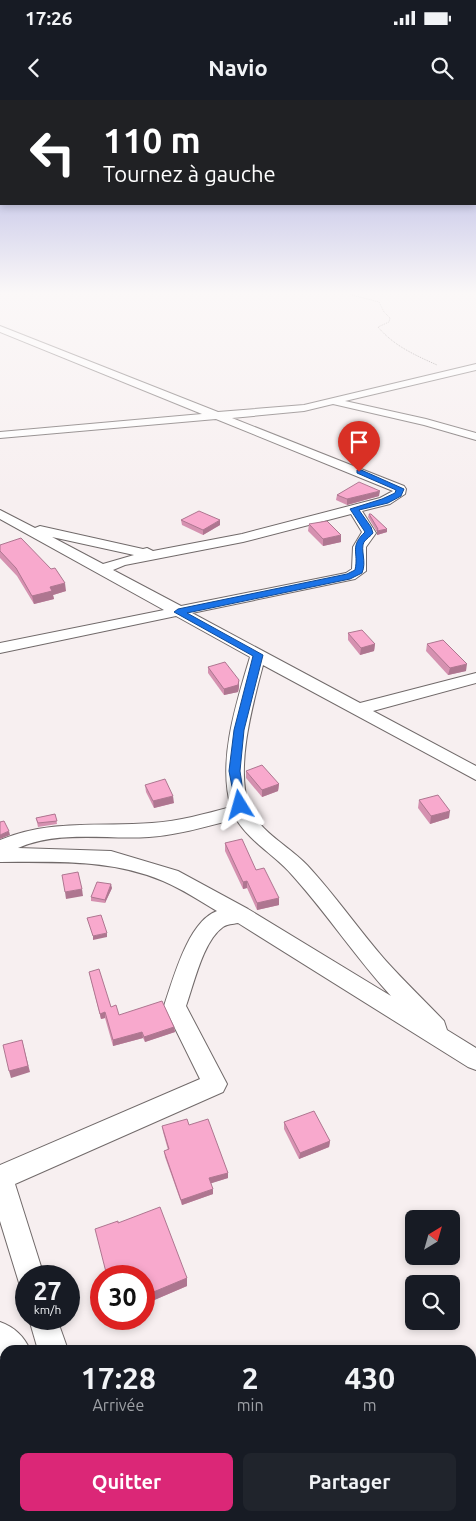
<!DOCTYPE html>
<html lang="fr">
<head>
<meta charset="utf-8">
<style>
  :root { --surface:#171b24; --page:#20242c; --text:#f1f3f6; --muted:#9ea1a6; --accent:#db2777 }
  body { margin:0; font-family:Ubuntu,sans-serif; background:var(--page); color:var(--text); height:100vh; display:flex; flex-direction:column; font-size:19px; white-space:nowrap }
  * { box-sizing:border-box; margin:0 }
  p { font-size:16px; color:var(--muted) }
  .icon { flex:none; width:28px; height:28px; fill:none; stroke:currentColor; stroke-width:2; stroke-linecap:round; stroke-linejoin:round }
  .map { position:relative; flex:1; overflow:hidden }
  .drawer { position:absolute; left:0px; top:1245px; width:476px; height:176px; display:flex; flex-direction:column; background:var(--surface); border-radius:15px 15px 0 0; box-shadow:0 2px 8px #0003 }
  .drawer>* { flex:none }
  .top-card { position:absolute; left:0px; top:0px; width:476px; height:105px; box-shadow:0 2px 8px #0003; background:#202124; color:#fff; overflow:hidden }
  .needle { width:32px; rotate:37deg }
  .controls { position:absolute; left:405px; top:1110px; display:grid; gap:10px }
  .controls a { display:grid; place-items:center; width:55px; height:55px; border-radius:8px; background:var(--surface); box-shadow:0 2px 8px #0003; font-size:25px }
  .speed { position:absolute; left:15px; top:1165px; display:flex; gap:10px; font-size:25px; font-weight:700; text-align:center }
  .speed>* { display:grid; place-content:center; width:65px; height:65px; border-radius:50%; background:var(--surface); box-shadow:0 2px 8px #0003; line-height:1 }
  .speed small { font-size:12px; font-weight:400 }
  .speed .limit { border:8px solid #d22; background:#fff; color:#111 }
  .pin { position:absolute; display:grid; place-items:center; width:42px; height:42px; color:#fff; margin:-51px -21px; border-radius:50% 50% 50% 0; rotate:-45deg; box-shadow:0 0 5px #0007 }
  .pin .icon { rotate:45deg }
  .me { position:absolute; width:55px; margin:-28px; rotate:352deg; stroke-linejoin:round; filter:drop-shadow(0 0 4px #0008) }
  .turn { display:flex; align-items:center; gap:18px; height:105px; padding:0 20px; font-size:22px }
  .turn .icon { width:65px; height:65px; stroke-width:2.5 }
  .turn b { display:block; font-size:35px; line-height:42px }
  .eta { display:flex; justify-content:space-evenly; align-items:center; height:85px; text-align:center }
  .eta b { font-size:30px; font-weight:600; line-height:35px }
  .primary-button { display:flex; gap:10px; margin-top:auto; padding:10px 20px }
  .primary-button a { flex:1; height:58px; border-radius:8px; background:var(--accent); color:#fff; font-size:20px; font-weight:600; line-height:58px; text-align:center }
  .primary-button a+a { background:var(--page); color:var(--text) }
  .status { display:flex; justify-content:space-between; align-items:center; height:35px; padding:0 25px; background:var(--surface); direction:ltr }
  .status svg { height:14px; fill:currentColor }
  header { display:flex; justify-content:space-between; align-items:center; height:65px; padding:0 20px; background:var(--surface); font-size:22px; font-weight:600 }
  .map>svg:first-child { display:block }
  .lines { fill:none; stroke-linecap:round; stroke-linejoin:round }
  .street-casing { stroke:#716a6a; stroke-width:2 }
  .path { stroke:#7e7979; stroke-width:1; stroke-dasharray:1 1; stroke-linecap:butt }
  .street { fill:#fff; fill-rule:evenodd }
  .wall { fill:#d591b0 }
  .shaded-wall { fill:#ae7690 }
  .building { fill:#f8a9cd; stroke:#ae7690 }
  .route { fill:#1a73e8; stroke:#114b97 }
</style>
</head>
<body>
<div class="status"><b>17:26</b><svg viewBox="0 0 49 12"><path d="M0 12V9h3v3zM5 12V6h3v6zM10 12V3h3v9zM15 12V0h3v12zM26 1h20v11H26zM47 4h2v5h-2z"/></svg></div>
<header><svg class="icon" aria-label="back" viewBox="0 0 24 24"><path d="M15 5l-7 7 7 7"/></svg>Navio<svg class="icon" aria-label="search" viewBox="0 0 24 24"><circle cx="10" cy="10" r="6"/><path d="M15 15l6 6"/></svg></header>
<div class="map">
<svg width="476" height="1421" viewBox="0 0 476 1421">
  <rect width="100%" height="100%" fill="#f7eff0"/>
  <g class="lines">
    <g class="street-casing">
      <g id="street">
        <path d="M0 226 218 312 304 305 476 264V270L345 301 426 319 476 333V340L424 325 333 304 304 311 232 318 404 386 406 389 405 394 390 404 362 411 376 433 366 447V471L355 479 192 513 360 603 476 573V583L373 611 476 666V680L263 565C253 604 235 667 249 706 258 731 289 746 307 765 335 795 359 830 386 861 405 882 425 901 444 921L447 930 476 948V970L468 967 238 823C233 824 227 824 223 827 203 841 194 884 186 906L227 984 223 992 15 1084 44 1176H26V1188L20 1186 0 1121V1065L200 979 164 906C173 880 188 821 217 811 200 801 182 789 163 781 110 759 56 762 0 762V740C50 719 100 727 152 723 179 721 205 714 231 707 217 661 237 601 250 557L176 516 0 553V543L164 510 0 419V410L35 428 40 426 143 449 147 448 153 451 242 434 380 398 393 391 216 319 0 338V332L202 314 0 232ZM351 414 362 432 353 447 352 469 346 473 181 506 113 470 125 465 243 442ZM52 437 134 455 103 464ZM236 719C250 742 276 756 293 776 328 815 356 858 391 896L248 809 178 771 111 751 18 748C59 730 106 740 149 737 179 735 207 726 236 719Z"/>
        <polygon points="29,1219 57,1219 68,1250 38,1250"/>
        <path d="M0 1222C14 1227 24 1236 30 1250H5V1260L0 1256Z"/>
        <polygon points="476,1313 476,1344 471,1346 471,1315"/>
        <polygon points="88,1416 120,1416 122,1421 90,1421"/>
        <polygon points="312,1416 351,1416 349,1421 310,1421"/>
      </g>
    </g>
    <path class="path" d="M352 195 379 202 384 212 390 218 389 222 378 227C394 246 415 255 437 265"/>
    <use href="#street" class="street"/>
  </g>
  <g class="wall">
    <polygon points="337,395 379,396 347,405 336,400"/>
    <polygon points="369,414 387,432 377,435 377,432 368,417"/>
    <polygon points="181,420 220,425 203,435 182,425"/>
    <polygon points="309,424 341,442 323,446 308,431"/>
    <polygon points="0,445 66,491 53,495 54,499 34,504 17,476 0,458"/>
    <polygon points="348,533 375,544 374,551 360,555 348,540"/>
    <polygon points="427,544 466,571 448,575 426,551"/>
    <polygon points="208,567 239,580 239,587 238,592 224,595 208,573"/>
    <polygon points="246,671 279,684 278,691 262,697 246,678"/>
    <polygon points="145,685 174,703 154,708 146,692"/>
    <polygon points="419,700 449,718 430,724 418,708"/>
    <polygon points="55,714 57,724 38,727 36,718"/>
    <polygon points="225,743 256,770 279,805 257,810 247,788 243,789 225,751"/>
    <polygon points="112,788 105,803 91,801 91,797"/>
    <polygon points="89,872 111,907 119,915 174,927 175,932 145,942 143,938 113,946 105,918 101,919"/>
    <polygon points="284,1022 330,1041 329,1047 299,1059 284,1029"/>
    <polygon points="189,1025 228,1073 228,1078 211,1083 213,1094 182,1105 165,1057 164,1051 168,1050 163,1032 162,1026"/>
    <polygon points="118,1123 187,1178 187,1186 152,1201 148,1188 144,1190 144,1176"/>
  </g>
  <g class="shaded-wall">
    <polygon points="380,391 379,396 347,405 347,399"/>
    <polygon points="220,420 220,425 203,435 203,430"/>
    <polygon points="387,429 387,432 377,435 377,431"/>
    <polygon points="341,435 341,442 323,446 323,439"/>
    <polygon points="65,483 66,491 53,495 54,499 34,504 32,496 50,487"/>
    <polygon points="375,544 374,551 360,555 361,548"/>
    <polygon points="467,564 466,571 448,575 450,568"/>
    <polygon points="239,580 239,587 238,592 224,595 224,589"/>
    <polygon points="279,684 278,691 262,697 262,690"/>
    <polygon points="173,696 174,703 154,708 153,701"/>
    <polygon points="450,711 449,718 430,724 431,716"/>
    <polygon points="9,731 10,735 0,739 0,735"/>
    <polygon points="247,781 247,788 243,789 243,782"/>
    <polygon points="111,784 112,788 105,803 105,800"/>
    <polygon points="82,789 83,796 66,799 65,792"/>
    <polygon points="279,798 279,805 257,810 257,803"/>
    <polygon points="107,833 107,837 93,840 93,836"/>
    <polygon points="105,912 105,918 101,919 100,914"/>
    <polygon points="174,927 175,932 145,942 144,937"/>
    <polygon points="142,932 143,938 113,946 113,940"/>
    <polygon points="22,940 30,972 11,978 9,971"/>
    <polygon points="330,1041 329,1047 299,1059 300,1053"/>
    <polygon points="228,1073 228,1078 209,1084 209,1078"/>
    <polygon points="213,1089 213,1094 182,1105 181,1100"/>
    <polygon points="187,1178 187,1186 152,1201 151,1193"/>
    <polygon points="147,1181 148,1188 144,1190 144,1182"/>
    <polygon points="232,1416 242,1416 230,1421 221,1421"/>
  </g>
  <g class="building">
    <polygon points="359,382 380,391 347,399 337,395"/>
    <polygon points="199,411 220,420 203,430 181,420"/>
    <polygon points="369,414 371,414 387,429 377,431 378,429"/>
    <polygon points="327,421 341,435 323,439 309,424"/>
    <polygon points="21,438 51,469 55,468 65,483 50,487 52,491 32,496 16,468 0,451 0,445"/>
    <polygon points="362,530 375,544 361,548 348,533"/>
    <polygon points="443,540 467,564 450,568 427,544"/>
    <polygon points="225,562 239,580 238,585 224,589 208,567"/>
    <polygon points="262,665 279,684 262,690 246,671"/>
    <polygon points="165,679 173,696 153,701 145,685"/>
    <polygon points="438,695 450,711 431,716 419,700"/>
    <polygon points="55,714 57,721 38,723 36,718"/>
    <polygon points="4,721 9,731 0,735 0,722"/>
    <polygon points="242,739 256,770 264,768 279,798 257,803 247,781 243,782 225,743"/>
    <polygon points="78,772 82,789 65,792 62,775"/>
    <polygon points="97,782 111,784 105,800 91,797"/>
    <polygon points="101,815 107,833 93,836 87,818"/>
    <polygon points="99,869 111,907 116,905 119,915 162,901 174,927 144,937 142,932 113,940 105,912 100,914 89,872"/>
    <polygon points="22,940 28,966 9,971 3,945"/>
    <polygon points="314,1011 330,1041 300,1053 284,1022"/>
    <polygon points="187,1019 189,1025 208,1019 228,1073 209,1078 213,1089 181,1100 164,1051 169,1049 162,1026"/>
    <polygon points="160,1107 187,1178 151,1193 147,1181 144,1182 144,1176 107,1176 95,1129 118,1121 118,1123"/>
    <polygon points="204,1416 232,1416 221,1421 205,1421"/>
  </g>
  <linearGradient id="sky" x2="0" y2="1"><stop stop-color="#9fa2dd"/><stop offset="0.49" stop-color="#fbf8f8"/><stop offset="1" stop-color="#fbf8f8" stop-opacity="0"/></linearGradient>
  <rect width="476" height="394" fill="url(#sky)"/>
  <path class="route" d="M359 369 404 389 401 396 388 403 359 410 371 427 373 433C371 436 366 439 364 442 360 449 367 462 362 473L350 479 187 513 263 555 244 630 240 671 245 705 240 709 236 708 229 671 234 630 253 556 174 512 178 509 347 474 355 470C359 452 349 447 365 432L350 409 382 399 395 393 396 390 357 373V370Z"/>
</svg>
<div class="controls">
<a><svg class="needle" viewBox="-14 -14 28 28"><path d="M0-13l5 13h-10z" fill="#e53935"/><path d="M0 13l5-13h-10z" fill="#9ea1a6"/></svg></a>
<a><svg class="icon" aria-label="search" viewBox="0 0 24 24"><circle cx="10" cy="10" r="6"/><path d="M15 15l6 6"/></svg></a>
</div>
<div class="speed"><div>27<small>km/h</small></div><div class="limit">30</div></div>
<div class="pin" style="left:359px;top:372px;background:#d93025"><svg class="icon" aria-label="arrive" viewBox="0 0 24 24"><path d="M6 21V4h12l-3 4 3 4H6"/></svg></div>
<svg class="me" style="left:240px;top:705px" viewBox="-20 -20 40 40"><path d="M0-17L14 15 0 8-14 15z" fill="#1a73e8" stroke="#fff" stroke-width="4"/></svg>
<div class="top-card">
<div class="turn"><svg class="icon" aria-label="left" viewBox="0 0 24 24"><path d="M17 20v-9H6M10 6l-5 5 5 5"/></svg><div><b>110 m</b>Tournez à gauche</div></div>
</div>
<section class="drawer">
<div class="eta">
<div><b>17:28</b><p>Arrivée</p></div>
<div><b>2</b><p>min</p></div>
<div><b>430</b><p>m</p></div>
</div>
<div class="primary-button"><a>Quitter</a><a>Partager</a></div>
</section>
</div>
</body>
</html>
